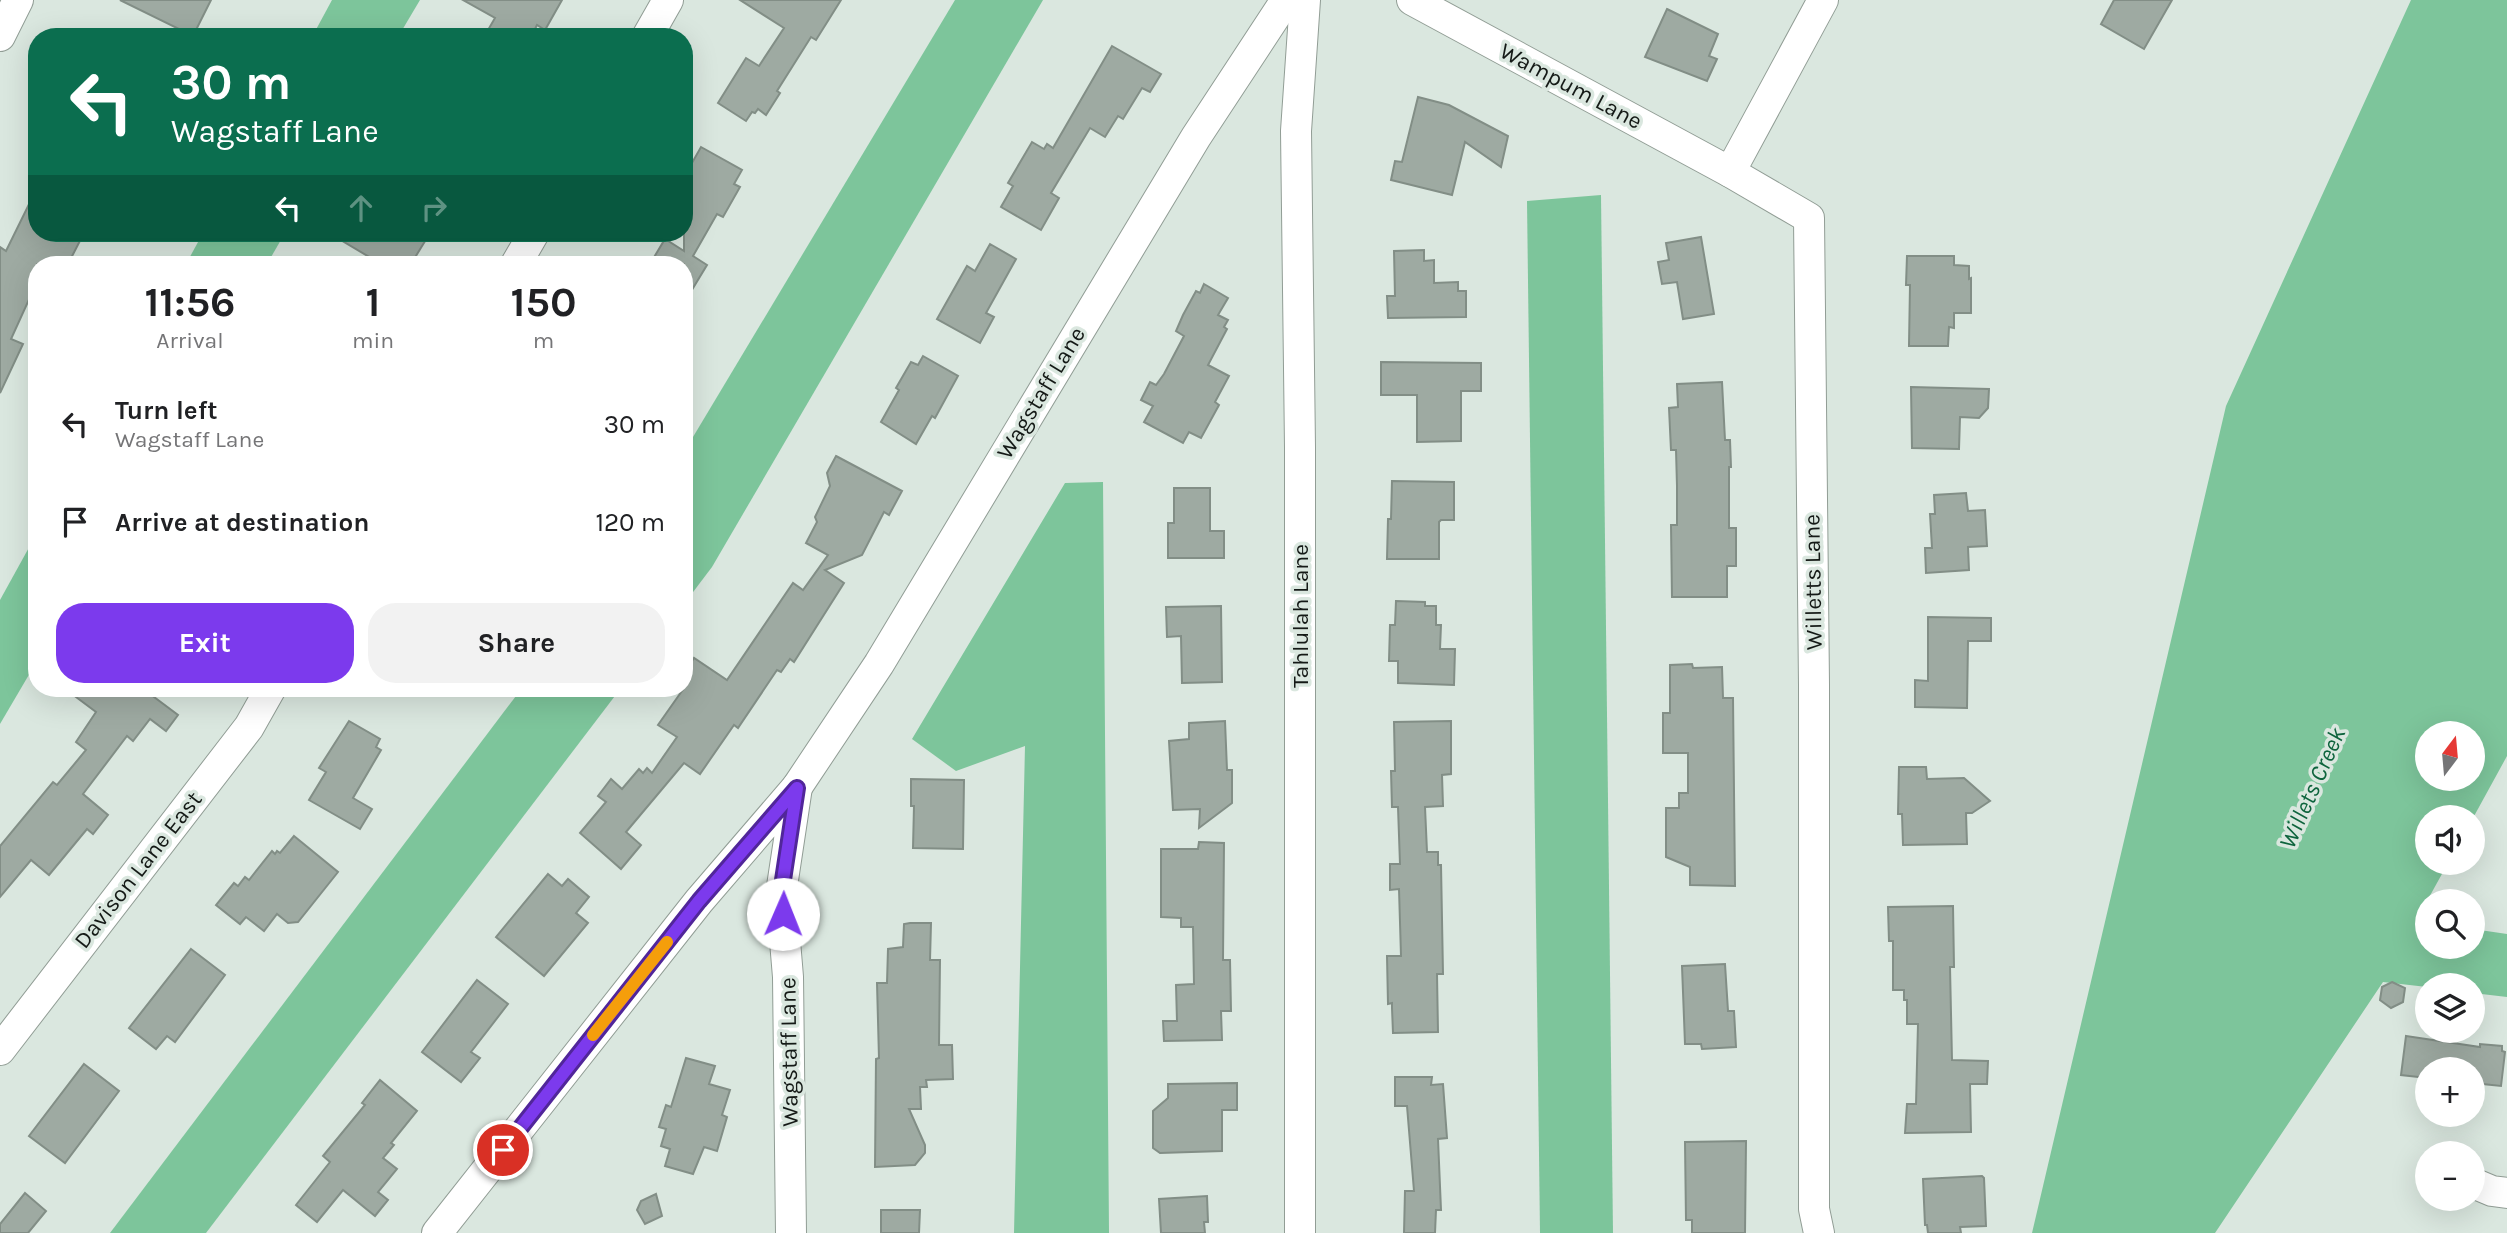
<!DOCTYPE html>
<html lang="en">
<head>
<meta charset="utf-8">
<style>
  :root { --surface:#fff; --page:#f2f2f2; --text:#202124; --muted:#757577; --accent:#7c3aed }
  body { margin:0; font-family:Karla,sans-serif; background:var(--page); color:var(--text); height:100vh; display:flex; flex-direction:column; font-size:26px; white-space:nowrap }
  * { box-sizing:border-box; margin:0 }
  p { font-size:23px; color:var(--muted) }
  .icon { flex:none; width:38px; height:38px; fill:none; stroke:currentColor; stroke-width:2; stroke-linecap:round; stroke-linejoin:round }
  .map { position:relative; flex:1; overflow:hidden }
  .sheet { position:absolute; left:28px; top:256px; width:665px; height:441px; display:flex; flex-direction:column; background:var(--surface); border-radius:28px; box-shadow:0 7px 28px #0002 }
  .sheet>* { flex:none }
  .top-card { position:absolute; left:28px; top:28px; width:665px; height:214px; border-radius:28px; box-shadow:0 7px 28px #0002; background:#0b6e4f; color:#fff; overflow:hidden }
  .needle { width:46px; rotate:16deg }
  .controls { position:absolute; left:2415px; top:721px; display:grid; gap:14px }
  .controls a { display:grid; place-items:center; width:70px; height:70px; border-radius:50%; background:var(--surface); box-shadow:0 7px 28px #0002; font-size:35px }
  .pin { position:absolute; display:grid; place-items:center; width:60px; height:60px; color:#fff; margin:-30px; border:4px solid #fff; border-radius:50%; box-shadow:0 2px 7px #0007 }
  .me { position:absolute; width:77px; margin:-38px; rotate:1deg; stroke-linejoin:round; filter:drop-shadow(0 0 5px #0008) }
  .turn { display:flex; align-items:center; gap:24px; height:147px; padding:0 28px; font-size:32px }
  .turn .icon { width:91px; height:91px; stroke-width:2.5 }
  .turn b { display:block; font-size:49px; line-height:60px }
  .lanes { display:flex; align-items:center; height:66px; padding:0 28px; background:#0003; justify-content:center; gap:35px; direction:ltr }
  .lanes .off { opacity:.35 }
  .eta { display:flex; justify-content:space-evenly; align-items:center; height:119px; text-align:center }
  .eta b { font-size:42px; font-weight:700; line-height:49px }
  .button { display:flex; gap:14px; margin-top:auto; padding:14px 28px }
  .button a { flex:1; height:80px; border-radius:28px; background:var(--accent); color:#fff; font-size:28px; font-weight:700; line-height:80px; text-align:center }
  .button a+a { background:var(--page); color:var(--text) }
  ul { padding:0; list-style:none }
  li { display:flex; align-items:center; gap:21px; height:98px; padding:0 28px }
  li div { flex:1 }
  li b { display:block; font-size:26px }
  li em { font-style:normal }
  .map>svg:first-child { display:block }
  .water { fill:#7dc59b; fill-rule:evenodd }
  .building { fill:#9eaaa2; stroke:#828e86; stroke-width:2 }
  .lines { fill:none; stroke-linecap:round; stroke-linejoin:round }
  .minor-casing { stroke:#919d95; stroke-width:32 }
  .minor { stroke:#fff; stroke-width:30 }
  .route-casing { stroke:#51269a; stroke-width:18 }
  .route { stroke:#7c3aed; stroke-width:12 }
  .slow { stroke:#f59e0b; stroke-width:12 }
  .labels { text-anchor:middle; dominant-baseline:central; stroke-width:7; stroke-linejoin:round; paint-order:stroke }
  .street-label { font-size:23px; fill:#141916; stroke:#dae7df }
  .water-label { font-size:24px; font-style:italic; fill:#0e643d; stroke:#dae7df }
</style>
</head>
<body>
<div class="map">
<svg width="2507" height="1233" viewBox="0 0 2507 1233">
  <rect width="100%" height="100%" fill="#dae7df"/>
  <g class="water">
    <polygon points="332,0 420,0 398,37 312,37"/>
    <polygon points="955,0 1043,0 712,567 684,604 684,452"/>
    <path d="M2411 0H2507V756L2473 818 2427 817V863H2448L2416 921 2427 923V947H2473V929L2507 934V997L2473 993V985H2427V987L2383 982 2215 1233H2032L2226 406ZM2427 733H2473V779H2427Z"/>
    <polygon points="1601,195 1613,1233 1540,1233 1527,201"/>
    <polygon points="203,233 285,233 267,264 186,264"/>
    <polygon points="1103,482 1109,1233 1014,1233 1025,746 956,771 912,739 1065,483"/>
    <polygon points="37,533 37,661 0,724 0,600"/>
    <polygon points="522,688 621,688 206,1233 110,1233"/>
  </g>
  <g class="building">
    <polygon points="120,0 211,0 193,36"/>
    <polygon points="463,0 562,0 545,30 537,25 531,37 484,37 495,18"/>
    <polygon points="740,0 841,0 816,40 811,37 777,91 780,93 766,115 758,109 755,113 752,112 746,121 718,103 746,58 759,66 784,28"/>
    <polygon points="2114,0 2172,0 2144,49 2101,24"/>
    <polygon points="1667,9 1718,34 1709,56 1717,59 1707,81 1645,57"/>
    <polygon points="1112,46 1161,74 1150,92 1142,88 1123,119 1118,116 1105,137 1090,128 1051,193 1059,198 1041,230 1001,207 1013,186 1008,183 1032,142 1044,149 1047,144 1053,148"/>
    <polygon points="1418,97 1449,105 1508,136 1501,167 1465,142 1452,195 1391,180 1395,161 1402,162"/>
    <polygon points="701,147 742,170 734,184 740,187 723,217 717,214 693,256 707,265 684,303 684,264 650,264 665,239 684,251 684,177"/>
    <polygon points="37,188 37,233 84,233 68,264 37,264 37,298 31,295 11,339 23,344 0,393 0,247 6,251"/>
    <polygon points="329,233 430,233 411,264 381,264"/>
    <polygon points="1701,237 1714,314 1683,319 1677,282 1662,284 1658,262 1669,260 1666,243"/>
    <polygon points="990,244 1016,259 986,313 994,317 980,343 937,319 967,266 975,271"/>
    <polygon points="1424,250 1424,261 1434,260 1434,283 1458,282 1458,291 1466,291 1466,317 1388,318 1387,296 1395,296 1394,251"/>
    <polygon points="1907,256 1954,256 1954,265 1969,266 1969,279 1971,278 1971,313 1954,313 1954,328 1949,327 1948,346 1909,346 1910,285 1906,285"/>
    <polygon points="1204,284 1228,298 1218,315 1228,320 1224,327 1227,329 1208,365 1229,376 1215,402 1219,405 1201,438 1189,432 1183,443 1144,422 1153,406 1141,400 1150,382 1156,385 1164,374 1184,336 1176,331 1183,315 1196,291 1200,293"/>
    <polygon points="923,356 958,376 935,418 932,416 916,444 881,422 899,390 896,388 911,362 918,365"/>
    <polygon points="1381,362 1481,363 1481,391 1461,391 1461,441 1417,442 1417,395 1381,395"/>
    <polygon points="1722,382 1725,440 1730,440 1731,467 1729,467 1729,528 1736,528 1736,566 1727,566 1727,597 1672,597 1671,525 1677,525 1677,486 1676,450 1671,450 1669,408 1678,407 1677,384"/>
    <polygon points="1911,387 1989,389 1988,408 1979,418 1960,417 1959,449 1912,448"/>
    <polygon points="836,456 902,491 889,515 884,512 862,555 825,570 844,583 794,662 790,659 781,672 777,670 738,728 734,725 700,774 684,763 626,832 641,845 621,869 580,833 606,802 598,796 611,779 622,789 639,769 643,773 647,768 652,773 677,737 658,725 684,688 684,673 694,658 727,680 793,583 803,590 828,555 806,543 817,522 815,517 830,486 827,473"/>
    <polygon points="1392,481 1454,482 1454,520 1441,520 1439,522 1439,559 1387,559 1388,519 1391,519"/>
    <polygon points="1174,488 1210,488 1210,531 1224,531 1224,558 1168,558 1168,523 1174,523"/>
    <polygon points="1966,493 1968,511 1985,510 1987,546 1968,547 1969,570 1926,573 1925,548 1932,548 1930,514 1935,514 1934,495"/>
    <polygon points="1396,601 1425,602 1425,606 1436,606 1436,625 1441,625 1440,649 1455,649 1454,685 1398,683 1398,661 1389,661 1390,625 1395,625"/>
    <polygon points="1221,606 1222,682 1182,683 1181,636 1167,637 1166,607"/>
    <polygon points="1928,617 1991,618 1991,641 1968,641 1967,708 1915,707 1915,680 1928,681"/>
    <polygon points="1692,664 1693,668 1722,667 1723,698 1733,698 1735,886 1690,885 1690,867 1666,857 1666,808 1679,808 1679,793 1688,793 1688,753 1663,753 1663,713 1670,713 1670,665"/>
    <polygon points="64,688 142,688 178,715 166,731 150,719 133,741 127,736 83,794 108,815 93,834 87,829 49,875 31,860 0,897 0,846 53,782 57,785 86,750 76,742 96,712"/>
    <polygon points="349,721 380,739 376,747 381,750 353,798 372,809 360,829 309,800 326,772 319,768"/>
    <polygon points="1225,721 1227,770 1232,770 1232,803 1199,828 1200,809 1173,810 1169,741 1189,739 1189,723"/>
    <polygon points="1451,721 1451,774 1442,775 1443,806 1425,807 1427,852 1438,852 1438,865 1441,865 1443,974 1437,974 1438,1032 1393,1033 1392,1008 1392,1003 1388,1004 1387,956 1401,956 1399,889 1390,890 1390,864 1400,864 1398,807 1392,807 1391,771 1395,771 1394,722"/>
    <polygon points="1899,767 1926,767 1927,779 1964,778 1990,801 1972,813 1966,813 1967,844 1903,845 1902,814 1898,814"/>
    <polygon points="911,779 964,780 963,849 913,848 914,806 911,806"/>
    <polygon points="294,836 338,872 298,922 288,923 277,914 264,931 246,917 240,924 216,905 234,883 238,886 245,877 249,880 272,851 275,854 277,851 280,853"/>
    <polygon points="1199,842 1224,843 1223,960 1230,960 1231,1011 1221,1011 1222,1040 1164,1041 1163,1021 1177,1021 1176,985 1194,984 1193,927 1181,927 1181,918 1161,917 1161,849 1198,849"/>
    <polygon points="548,874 562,886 568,879 589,897 576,913 588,923 544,976 496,937"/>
    <polygon points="1953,906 1954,967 1950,967 1952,1060 1988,1061 1987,1084 1970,1084 1971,1132 1905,1133 1907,1104 1916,1104 1918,1024 1907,1024 1907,1000 1904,1000 1904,990 1893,990 1893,941 1889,941 1888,907"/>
    <polygon points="910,923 931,923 930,960 940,960 939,1045 952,1045 953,1079 926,1080 927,1087 920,1087 921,1109 909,1109 925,1145 925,1153 915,1165 875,1167 876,1059 879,1058 877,983 887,983 888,949 903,947 904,924"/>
    <polygon points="191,949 225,975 175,1042 167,1036 156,1049 129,1028"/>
    <polygon points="1725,964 1728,1011 1734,1011 1736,1047 1702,1049 1701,1044 1685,1044 1682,966"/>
    <polygon points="477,980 508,1004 471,1052 480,1058 461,1082 422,1052"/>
    <polygon points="2392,982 2405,988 2403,1002 2391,1008 2380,1000 2382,987"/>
    <polygon points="2406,1036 2480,1047 2480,1044 2502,1046 2502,1051 2505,1052 2501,1086 2473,1083 2473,1069 2427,1069 2427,1078 2401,1075"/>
    <polygon points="686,1058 715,1066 709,1084 730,1090 722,1115 727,1117 717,1151 704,1147 693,1174 665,1166 670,1149 661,1146 666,1129 659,1127 666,1105 671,1107"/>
    <polygon points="84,1064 119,1091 65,1163 29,1136"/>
    <polygon points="1395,1077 1432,1077 1431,1085 1443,1084 1447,1138 1438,1139 1441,1210 1436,1210 1435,1233 1404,1233 1405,1191 1414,1191 1407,1106 1395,1106"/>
    <polygon points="380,1080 417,1111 391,1143 394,1145 383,1158 397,1169 378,1192 388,1200 375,1216 343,1190 317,1222 296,1205 330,1162 323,1156 365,1105 362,1103"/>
    <polygon points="1237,1083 1237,1110 1222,1110 1222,1151 1160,1153 1153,1148 1153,1111 1168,1098 1168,1084"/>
    <polygon points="1746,1141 1745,1233 1692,1233 1692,1220 1686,1220 1685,1142"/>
    <polygon points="1982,1176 1984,1178 1986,1226 1960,1227 1961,1233 1928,1233 1927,1225 1925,1225 1923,1179"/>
    <polygon points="25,1193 46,1211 28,1233 0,1233 0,1224"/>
    <polygon points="656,1194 662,1216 645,1224 637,1210 641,1201"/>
    <polygon points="1207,1196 1208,1222 1204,1222 1205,1233 1161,1233 1159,1199"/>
    <polygon points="881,1210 920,1210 919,1233 881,1233"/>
  </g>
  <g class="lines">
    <g class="minor-casing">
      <g id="minor">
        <polyline points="1412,0 1730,172 1809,218 1814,685 1814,1209 1819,1233"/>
        <polyline points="0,36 18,0"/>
        <polyline points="647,37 668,0"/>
        <polyline points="1730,172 1823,0"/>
        <polyline points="516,264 534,233"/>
        <polyline points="797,787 879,664 1196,137 1286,0"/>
        <polyline points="0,1050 249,727 271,688"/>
        <polyline points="2473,1183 2492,1191 2507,1193"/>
        <polyline points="437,1233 699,901 797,787 781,893 788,977 791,1233"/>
        <polyline points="1300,1233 1300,447 1296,131 1305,0"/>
      </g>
    </g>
    <use href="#minor" class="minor"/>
  </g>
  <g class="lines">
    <g class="route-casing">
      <polyline id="route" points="503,1150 699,901 797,788 781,893 783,914"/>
    </g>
    <use href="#route" class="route"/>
    <polyline class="slow" points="593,1035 667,942"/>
  </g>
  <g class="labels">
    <g class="street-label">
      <text transform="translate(1571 86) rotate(28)">Wampum Lane</text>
      <text transform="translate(1041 393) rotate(-59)">Wagstaff Lane</text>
      <text transform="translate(1813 582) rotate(-91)">Willetts Lane</text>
      <text transform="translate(1300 616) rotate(-90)">Tahlulah Lane</text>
      <text transform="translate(138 870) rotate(-52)">Davison Lane East</text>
      <text transform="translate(789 1052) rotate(-91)">Wagstaff Lane</text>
    </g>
    <g class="water-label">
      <text transform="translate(2312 788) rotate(-66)">Willets Creek</text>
    </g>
  </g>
</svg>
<div class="controls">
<a><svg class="needle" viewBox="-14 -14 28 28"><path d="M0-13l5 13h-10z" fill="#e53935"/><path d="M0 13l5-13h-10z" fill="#757577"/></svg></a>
<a><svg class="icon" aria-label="sound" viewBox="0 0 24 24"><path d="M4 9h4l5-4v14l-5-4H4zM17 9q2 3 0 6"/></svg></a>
<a><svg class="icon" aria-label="search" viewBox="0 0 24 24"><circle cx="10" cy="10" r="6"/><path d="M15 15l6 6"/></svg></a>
<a><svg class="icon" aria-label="layers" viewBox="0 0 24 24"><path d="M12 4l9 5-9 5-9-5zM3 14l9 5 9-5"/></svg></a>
<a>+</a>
<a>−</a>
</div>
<div class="pin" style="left:503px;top:1150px;background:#d93025"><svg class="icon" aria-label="arrive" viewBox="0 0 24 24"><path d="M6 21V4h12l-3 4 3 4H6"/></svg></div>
<svg class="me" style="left:783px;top:914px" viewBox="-20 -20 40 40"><circle r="19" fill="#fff"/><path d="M0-13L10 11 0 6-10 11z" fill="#7c3aed"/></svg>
<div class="top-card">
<div class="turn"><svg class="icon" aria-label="left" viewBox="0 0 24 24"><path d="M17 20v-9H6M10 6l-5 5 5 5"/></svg><div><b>30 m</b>Wagstaff Lane</div></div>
<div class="lanes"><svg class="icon" aria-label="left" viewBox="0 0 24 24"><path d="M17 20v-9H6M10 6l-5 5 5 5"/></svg><svg class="icon off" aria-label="ahead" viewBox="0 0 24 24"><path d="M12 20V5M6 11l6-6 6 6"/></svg><svg class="icon off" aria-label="right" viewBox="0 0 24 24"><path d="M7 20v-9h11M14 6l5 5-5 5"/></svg></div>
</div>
<section class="sheet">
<div class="eta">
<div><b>11:56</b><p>Arrival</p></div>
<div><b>1</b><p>min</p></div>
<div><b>150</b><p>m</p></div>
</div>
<ul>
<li><svg class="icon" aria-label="left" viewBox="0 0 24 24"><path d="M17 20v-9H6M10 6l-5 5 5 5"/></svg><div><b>Turn left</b><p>Wagstaff Lane</p></div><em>30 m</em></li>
<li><svg class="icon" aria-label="arrive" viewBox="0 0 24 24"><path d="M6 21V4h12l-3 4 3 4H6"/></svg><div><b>Arrive at destination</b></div><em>120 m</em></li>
</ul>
<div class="button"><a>Exit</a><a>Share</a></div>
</section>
</div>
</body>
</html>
